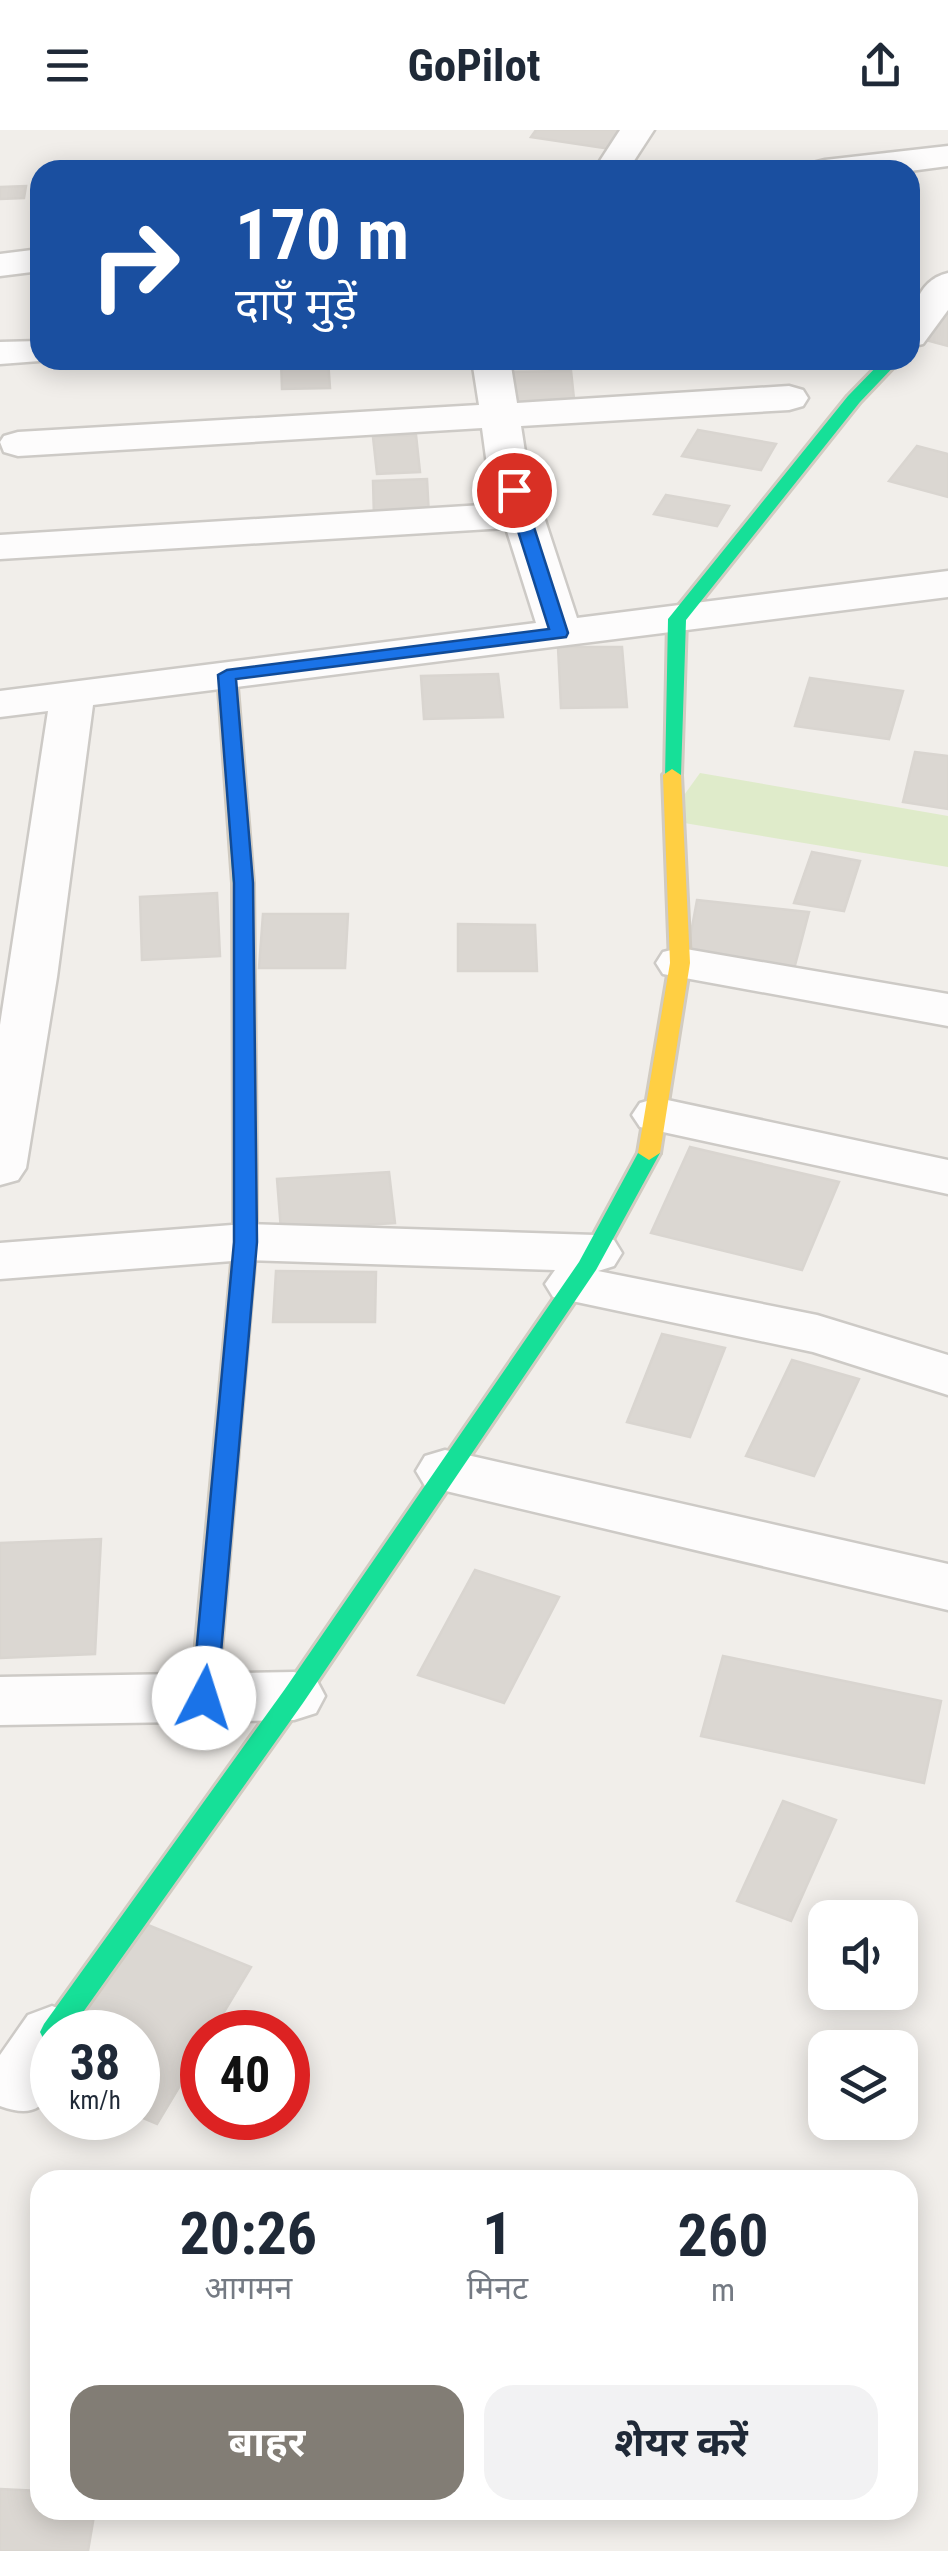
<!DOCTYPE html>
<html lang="hi">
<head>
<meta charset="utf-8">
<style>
  :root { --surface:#fff; --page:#f2f2f3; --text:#1f2937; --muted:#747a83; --accent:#827d75 }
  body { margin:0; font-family:"Roboto Condensed","Noto Sans Devanagari",sans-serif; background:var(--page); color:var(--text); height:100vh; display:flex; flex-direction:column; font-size:38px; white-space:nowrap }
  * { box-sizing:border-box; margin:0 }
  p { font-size:32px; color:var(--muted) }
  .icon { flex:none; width:55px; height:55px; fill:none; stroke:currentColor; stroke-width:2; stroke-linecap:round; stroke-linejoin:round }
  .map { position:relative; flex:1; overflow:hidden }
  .details { position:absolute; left:30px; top:2040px; width:888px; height:350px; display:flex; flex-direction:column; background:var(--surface); border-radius:30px; box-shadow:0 5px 25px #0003 }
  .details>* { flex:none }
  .hud { position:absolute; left:30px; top:30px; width:890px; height:210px; border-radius:30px; box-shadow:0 5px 25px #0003; background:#1a4fa0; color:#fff; overflow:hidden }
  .buttons { position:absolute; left:808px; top:1770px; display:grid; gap:20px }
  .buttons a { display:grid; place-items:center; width:110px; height:110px; border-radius:20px; background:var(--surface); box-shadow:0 5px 25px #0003; font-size:50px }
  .speed { position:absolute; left:30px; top:1880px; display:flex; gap:20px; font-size:50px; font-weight:700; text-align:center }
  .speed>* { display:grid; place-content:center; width:130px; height:130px; border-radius:50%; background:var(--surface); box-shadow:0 5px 25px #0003; line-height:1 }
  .speed small { font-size:25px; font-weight:400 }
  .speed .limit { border:15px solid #d22; background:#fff; color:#111 }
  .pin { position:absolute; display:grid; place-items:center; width:85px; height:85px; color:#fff; margin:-42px; border:5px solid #fff; border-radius:50%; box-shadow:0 2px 10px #0007 }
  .me { position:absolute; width:110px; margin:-55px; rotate:5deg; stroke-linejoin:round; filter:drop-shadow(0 0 8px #0008) }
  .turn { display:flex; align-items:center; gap:35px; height:210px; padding:0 40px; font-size:45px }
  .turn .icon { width:130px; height:130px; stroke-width:2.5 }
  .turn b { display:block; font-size:70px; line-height:85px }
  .eta { display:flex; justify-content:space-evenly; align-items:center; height:170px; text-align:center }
  .eta b { font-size:60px; font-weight:700; line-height:70px }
  .button { display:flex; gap:20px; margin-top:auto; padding:20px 40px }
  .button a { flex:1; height:115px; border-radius:30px; background:var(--accent); color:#fff; font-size:40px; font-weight:700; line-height:115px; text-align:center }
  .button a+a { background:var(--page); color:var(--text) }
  header { display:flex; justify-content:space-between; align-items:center; height:130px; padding:0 40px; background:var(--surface); font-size:45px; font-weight:700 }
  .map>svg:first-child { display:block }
  .green { fill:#dfebca }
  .building { fill:#dbd7d2; stroke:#d9d5d0; stroke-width:2.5 }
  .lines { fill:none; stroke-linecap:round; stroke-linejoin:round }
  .street-casing { stroke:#cdcac6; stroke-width:5 }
  .fast-casing { stroke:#d1cbc1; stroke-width:6 }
  .slow-casing { stroke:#d1cbc1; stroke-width:6 }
  .street { fill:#fdfcfc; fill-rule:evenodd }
  .fast { fill:#16e098; fill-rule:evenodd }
  .slow { fill:#ffcf43; fill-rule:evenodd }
  .route { fill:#1a73e8; stroke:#114b97; stroke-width:2.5 }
</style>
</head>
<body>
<header><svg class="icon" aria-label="menu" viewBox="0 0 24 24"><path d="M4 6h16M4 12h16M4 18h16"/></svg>GoPilot<svg class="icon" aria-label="share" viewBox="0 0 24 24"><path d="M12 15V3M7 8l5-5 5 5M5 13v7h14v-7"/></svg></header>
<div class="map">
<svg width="948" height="2421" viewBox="0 0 948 2421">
  <rect width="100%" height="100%" fill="#f1eeea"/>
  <polygon class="green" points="700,643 948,686 948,737 666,690"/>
  <g class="building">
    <polygon points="536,0 623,0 610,19 531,7"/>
    <polygon points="26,56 24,68 0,69 0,57"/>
    <polygon points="948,175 948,216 915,207"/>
    <polygon points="281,230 328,230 330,258 282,259"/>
    <polygon points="494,230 599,230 600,235 494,237"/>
    <polygon points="571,241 575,278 502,279 499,242"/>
    <polygon points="698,300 776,314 761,340 682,326"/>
    <polygon points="416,305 420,342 377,344 373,307"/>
    <polygon points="917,316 948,324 948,367 889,351"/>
    <polygon points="427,349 429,386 374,387 373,351"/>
    <polygon points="666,365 729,376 717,396 654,384"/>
    <polygon points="558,517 622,517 627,577 561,578"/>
    <polygon points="498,544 503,587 424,589 421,546"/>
    <polygon points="810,548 903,561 889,609 795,596"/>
    <polygon points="915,622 948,626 948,679 903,672"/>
    <polygon points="812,722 860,731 844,781 794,773"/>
    <polygon points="217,763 220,826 142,830 140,767"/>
    <polygon points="697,770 809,782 794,839 688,819"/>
    <polygon points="263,784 348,784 345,838 259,838"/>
    <polygon points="458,794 535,795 537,841 458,841"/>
    <polygon points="690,1017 839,1052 802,1140 651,1103"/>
    <polygon points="389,1042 395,1093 281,1100 277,1049"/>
    <polygon points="276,1141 376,1142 375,1192 273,1192"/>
    <polygon points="662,1204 725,1218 690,1307 627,1292"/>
    <polygon points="792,1230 859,1249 814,1346 746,1326"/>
    <polygon points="101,1409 95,1524 0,1528 0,1413"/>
    <polygon points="475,1440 559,1467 504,1573 418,1545"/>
    <polygon points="723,1526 941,1571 924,1653 701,1606"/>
    <polygon points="783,1671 836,1690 791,1791 737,1771"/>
    <polygon points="143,1793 251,1837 212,1902 202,1902 202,1919 157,1994 138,1986 138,1902 72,1902"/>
    <polygon points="0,2359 40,2361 40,2380 95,2380 88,2421 0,2421"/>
  </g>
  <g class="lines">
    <g class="street-casing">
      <g id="street">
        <polygon points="620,0 654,0 628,40 594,40"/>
        <polygon points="948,16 948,36 910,41 808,40 813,33 825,30"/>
        <polygon points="40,119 40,141 0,146 0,124"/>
        <path d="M948 143V180L923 214 910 217C910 188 914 151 948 143Z"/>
        <polygon points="40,211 40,230 53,230 0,234 0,212"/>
        <polygon points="472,230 510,230 517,273 789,256 803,260 808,268 803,276 789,280 521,296 527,335 577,488 948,441 948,467 93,575 57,847 26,1038 18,1050 0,1055 0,895 48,581 0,587 0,561 536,493 506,398 0,429 0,405 499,374 487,335 482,298 18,326 4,322 0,312 4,306 18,302 479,275"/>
        <polygon points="680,818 948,864 948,896 663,844 656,833 663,822"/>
        <polygon points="658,968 948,1030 948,1064 640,997 632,985 640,973"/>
        <polygon points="245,1094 595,1105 614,1110 622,1123 614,1136 598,1141 817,1185 948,1225 948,1265 813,1222 553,1167 545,1154 555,1140 245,1130 0,1149 0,1113"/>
        <polygon points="445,1320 948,1434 948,1480 425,1356 416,1341 425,1326"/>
        <polygon points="294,1542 316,1549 325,1566 316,1583 294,1590 0,1595 0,1547"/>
        <path d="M52 1876 76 1885 84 1902H52C52 1942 60 1998 0 1976V1925L28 1885Z"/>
      </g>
    </g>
    <g class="fast-casing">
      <g id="fast">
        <polygon points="883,230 900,230 860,272 686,490 681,645 679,649 665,649 668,489 848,266"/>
        <polygon points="227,540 236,545 253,753 256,1035 245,1042 234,1035 233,753 218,545"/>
        <polygon points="649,1016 660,1023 596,1140 303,1573 69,1902 52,1902 52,1913 44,1910 40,1902 44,1894 285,1559 579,1132 638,1023"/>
      </g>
    </g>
    <g class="slow-casing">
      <g id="slow">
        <polygon points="672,639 681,645 690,833 660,1023 649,1030 638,1023 670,833 663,645"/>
        <polygon points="245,1028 256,1035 256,1112 217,1567 213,1574 204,1577 195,1574 191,1567 234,1112 234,1035"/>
      </g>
    </g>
    <use href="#street" class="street"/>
    <use href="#fast" class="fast"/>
    <use href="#slow" class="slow"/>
  </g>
  <polygon class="route" points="514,355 522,360 568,503 566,507 236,549 253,753 257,1112 217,1568 213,1575 195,1575 192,1568 234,1112 234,753 218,545 227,540 549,499 505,360"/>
</svg>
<div class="buttons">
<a><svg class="icon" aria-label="sound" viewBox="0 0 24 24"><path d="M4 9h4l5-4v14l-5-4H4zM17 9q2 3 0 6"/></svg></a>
<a><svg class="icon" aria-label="layers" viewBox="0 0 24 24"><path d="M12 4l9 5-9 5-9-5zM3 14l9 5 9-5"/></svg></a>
</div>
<div class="speed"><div>38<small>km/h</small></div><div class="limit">40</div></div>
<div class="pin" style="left:514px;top:360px;background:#d93025"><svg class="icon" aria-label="arrive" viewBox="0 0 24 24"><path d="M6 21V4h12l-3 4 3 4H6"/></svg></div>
<svg class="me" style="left:204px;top:1568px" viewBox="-20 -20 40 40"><circle r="19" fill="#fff"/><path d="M0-13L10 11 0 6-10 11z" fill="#1a73e8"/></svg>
<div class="hud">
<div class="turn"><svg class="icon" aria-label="right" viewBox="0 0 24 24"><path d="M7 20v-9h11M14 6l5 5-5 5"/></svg><div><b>170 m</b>दाएँ मुड़ें</div></div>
</div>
<section class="details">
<div class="eta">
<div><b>20:26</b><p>आगमन</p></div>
<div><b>1</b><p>मिनट</p></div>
<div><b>260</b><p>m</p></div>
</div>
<div class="button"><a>बाहर</a><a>शेयर करें</a></div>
</section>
</div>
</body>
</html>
